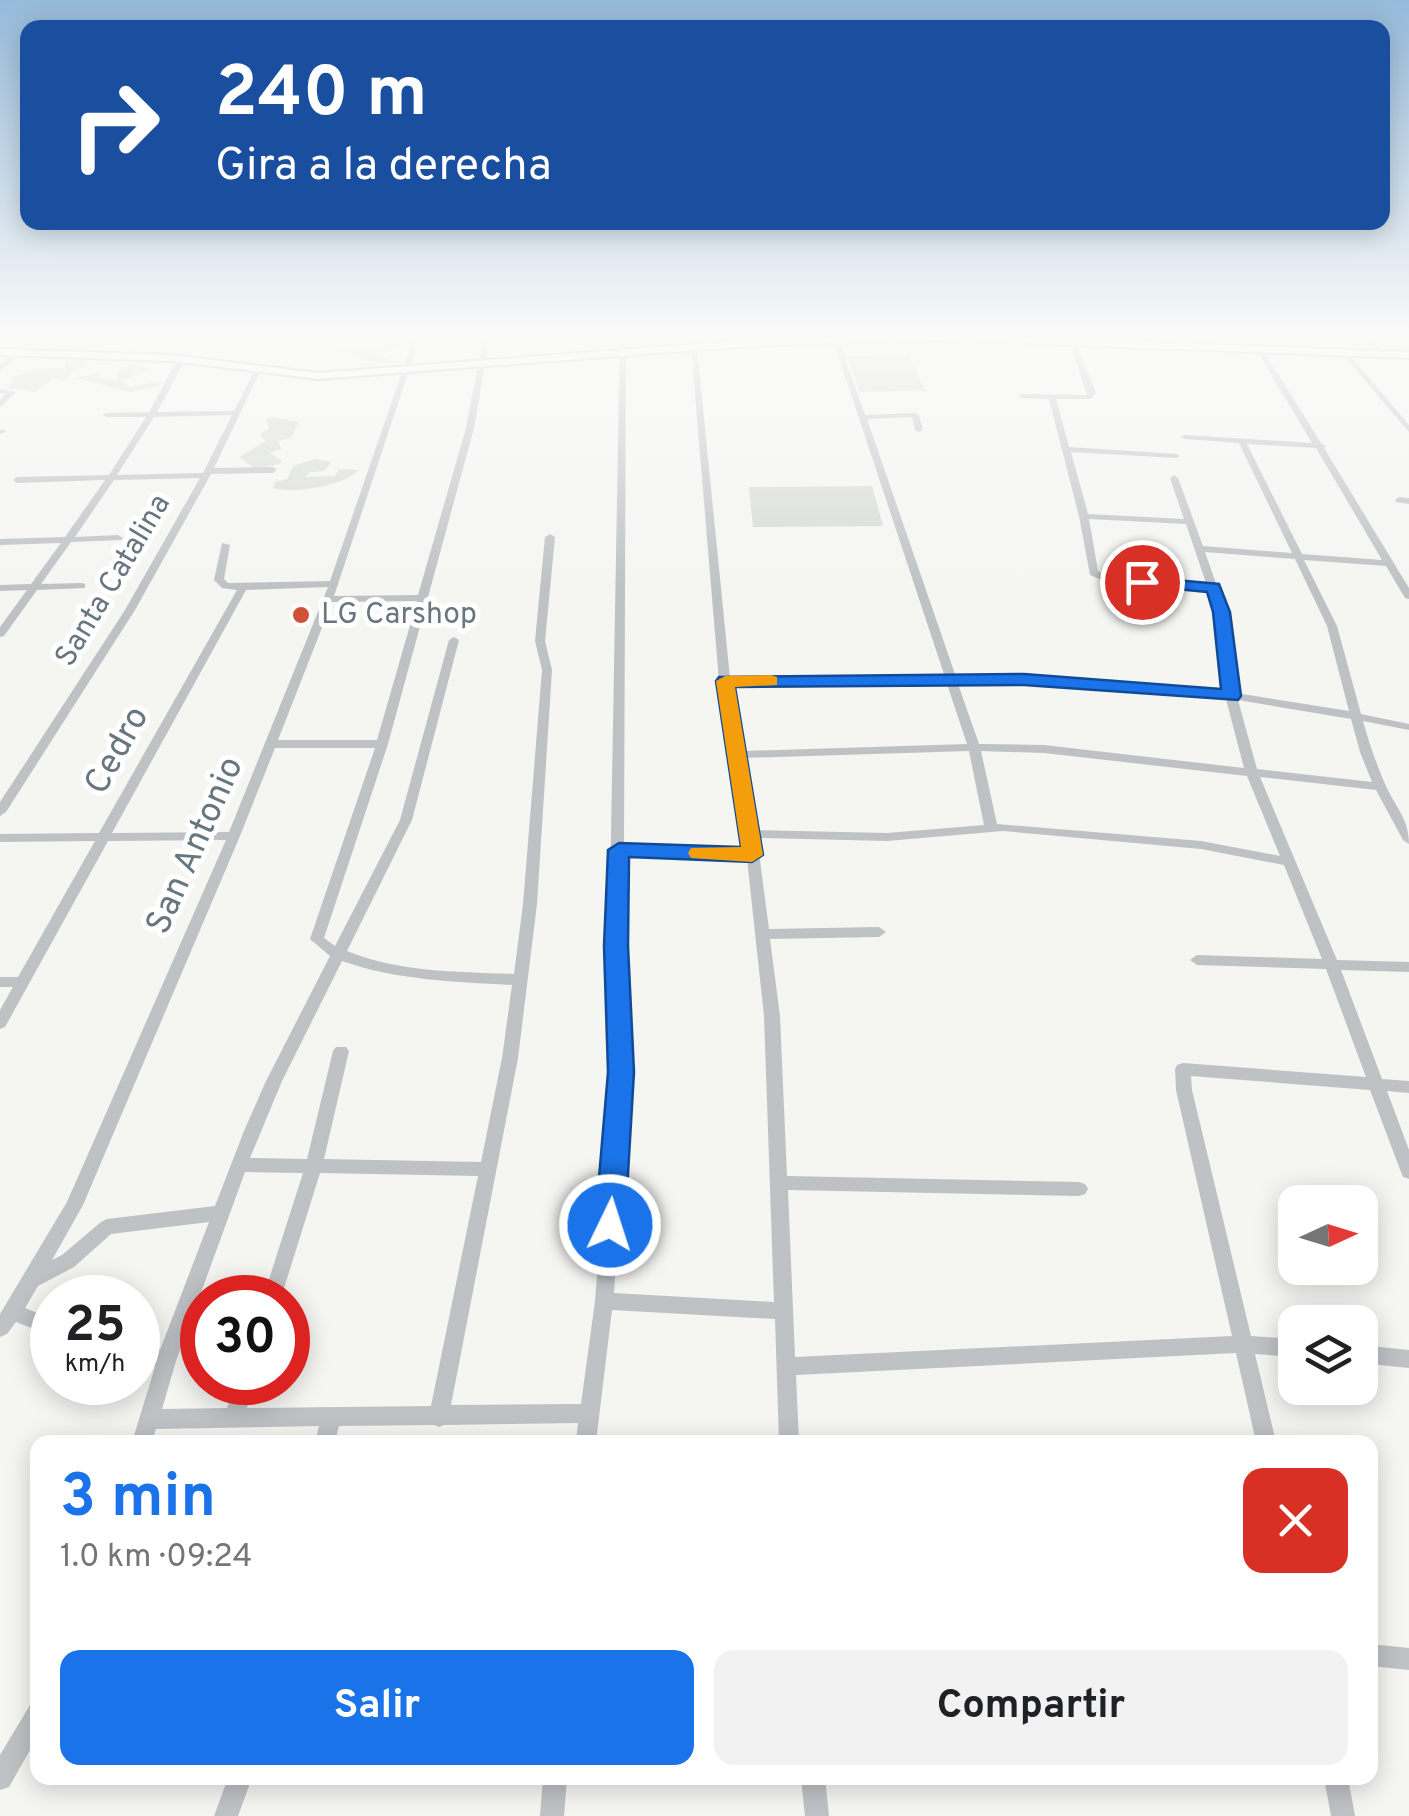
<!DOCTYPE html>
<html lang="es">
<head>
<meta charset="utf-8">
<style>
  :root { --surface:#fff; --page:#f2f2f2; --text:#202124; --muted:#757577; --accent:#1a73e8 }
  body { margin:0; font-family:Overpass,sans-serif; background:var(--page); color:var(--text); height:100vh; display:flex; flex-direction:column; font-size:38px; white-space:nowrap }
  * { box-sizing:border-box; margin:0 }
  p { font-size:32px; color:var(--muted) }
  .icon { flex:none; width:55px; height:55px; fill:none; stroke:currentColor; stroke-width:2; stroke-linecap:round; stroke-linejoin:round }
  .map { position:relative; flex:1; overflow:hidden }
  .side { position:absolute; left:30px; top:1435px; width:1348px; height:350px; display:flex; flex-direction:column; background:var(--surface); border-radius:20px; box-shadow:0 5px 25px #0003 }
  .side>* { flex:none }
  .banner { position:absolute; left:20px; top:20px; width:1370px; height:210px; border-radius:20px; box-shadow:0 5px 25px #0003; background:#1a4fa0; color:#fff; overflow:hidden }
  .needle { width:65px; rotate:86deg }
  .controls { position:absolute; left:1278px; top:1185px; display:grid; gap:20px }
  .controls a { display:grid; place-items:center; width:100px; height:100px; border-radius:20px; background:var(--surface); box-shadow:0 5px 25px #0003; font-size:50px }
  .speed { position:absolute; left:30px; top:1275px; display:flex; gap:20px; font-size:50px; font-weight:700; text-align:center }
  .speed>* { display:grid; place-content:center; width:130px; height:130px; border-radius:50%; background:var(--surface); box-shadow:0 5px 25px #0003; line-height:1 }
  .speed small { font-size:25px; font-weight:400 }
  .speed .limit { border:15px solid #d22; background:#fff; color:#111 }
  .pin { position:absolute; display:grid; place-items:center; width:85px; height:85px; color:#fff; margin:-42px; border:5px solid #fff; border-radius:50%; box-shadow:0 2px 10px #0007 }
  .me { position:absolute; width:110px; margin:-55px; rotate:4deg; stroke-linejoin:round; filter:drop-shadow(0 0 8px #0008) }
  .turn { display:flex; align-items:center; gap:35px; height:210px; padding:0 30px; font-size:45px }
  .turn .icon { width:130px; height:130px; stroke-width:2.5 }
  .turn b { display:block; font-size:70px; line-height:85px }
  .round { display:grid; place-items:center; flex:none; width:105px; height:105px; border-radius:20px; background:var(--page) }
  .headline { display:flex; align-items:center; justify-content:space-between; height:170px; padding:0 30px }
  h1 { font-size:60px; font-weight:700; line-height:75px; color:var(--accent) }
  .cta { display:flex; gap:20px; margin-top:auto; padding:20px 30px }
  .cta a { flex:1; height:115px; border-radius:20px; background:var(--accent); color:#fff; font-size:40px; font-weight:700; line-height:115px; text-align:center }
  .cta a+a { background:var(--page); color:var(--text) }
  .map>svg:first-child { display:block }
  .green { fill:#d7dbd3 }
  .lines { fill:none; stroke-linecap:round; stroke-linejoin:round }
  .major-casing { stroke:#b2b6b9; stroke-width:4 }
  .minor { fill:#bec2c5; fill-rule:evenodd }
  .major { fill:#fff; fill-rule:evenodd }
  .route { fill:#1a73e8; stroke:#114b97; stroke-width:2.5 }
  .slow { fill:#f59e0b }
  .poi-dot { fill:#cf5138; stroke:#fff; stroke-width:4 }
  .labels { text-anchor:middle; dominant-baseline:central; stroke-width:10; stroke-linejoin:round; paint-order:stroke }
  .far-street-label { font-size:30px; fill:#67767f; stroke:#fff }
  .far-poi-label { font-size:30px; fill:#67767f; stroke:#fff; text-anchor:start }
  .street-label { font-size:35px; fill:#67767f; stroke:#fff }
</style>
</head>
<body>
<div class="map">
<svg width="1409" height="1816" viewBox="0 0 1409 1816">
  <rect width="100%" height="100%" fill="#f5f5f2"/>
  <g class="green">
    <polygon points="373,334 394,334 410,340 404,347 377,356 403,363 376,363 357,358 356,354 338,351 353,346 384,346 371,341"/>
    <polygon points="75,355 88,357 84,362 88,366 74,370 66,381 53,379 35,392 7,388 14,382 12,377 36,368 65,369 65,361"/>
    <polygon points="908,355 926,391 860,392 847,356"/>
    <polygon points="130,365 153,369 121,380 130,387 156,382 164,384 131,392 76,378 100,372 97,377 116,380 119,368"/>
    <polygon points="272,417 299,422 291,438 278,441 281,449 270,453 282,461 280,464 255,469 239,457 266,441 260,435 269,428 266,419"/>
    <path d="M315 459 331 462 325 471 310 472 305 477 335 476 339 469 359 470C343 486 294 494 273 488L275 482 287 479 293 466Z"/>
    <polygon points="872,486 883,526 753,527 749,487"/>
  </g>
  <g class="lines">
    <g class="major-casing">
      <polygon id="major" points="935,334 1409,352 1409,358 935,340 750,346 318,379 172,361 0,355 0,349 172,355 318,373 750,340"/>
    </g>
    <g class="minor">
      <path d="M415 334H421L334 596 418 595 466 428 484 334H490L474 428 388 744 324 938 335 946 400 820 449 640 454 637 459 640 412 820 347 951C397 972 460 972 514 974L523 904 542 670 535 641 545 537 550 534 555 537 545 641 552 670 537 904 518 1058 451 1405 581 1404 595 1301 613 1073 609 946 620 334H626L624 846 746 851 731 758 729 755 731 753 719 681 691 347 697 348 730 678 945 677 833 340 836 338 839 340 865 415 915 413 919 415 923 430 919 432 915 430 912 417 867 419 956 677 1069 680 1225 692 1216 612 1208 590 1106 582 1090 575 1079 516 1049 399 1022 398 1018 396 1022 394 1087 395 1070 342 1075 341 1096 393 1090 399H1056L1069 447 1176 454 1180 456 1176 458 1071 452 1088 514 1184 519 1170 478 1174 475 1178 478 1203 546 1292 553 1239 443 1185 439 1181 437 1185 435 1312 443 1257 351 1263 350 1321 443 1326 446 1324 448 1409 588V599L1405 598 1386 566 1304 560 1337 626 1361 714 1409 724V730L1363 721C1369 743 1376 763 1385 784 1395 807 1409 818 1409 844L1403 840 1376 790 1260 777 1337 960 1409 962V972L1341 970 1382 1079 1409 1081V1093L1387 1091 1409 1150V1179L1403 1177 1401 1172 1370 1090 1191 1076 1192 1090 1251 1336 1295 1339V1357L1255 1354 1276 1442H1256L1236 1353 796 1375 799 1442H779L775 1319 612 1310 596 1442H576L578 1423 444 1425 439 1427 434 1425 339 1426 335 1442H315L319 1426 156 1429 152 1442H132L155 1367 138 1362V1344L160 1350 209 1222 111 1234 74 1267 38 1286 25 1308 52 1319V1336L16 1322 7 1334 0 1337V1314L67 1202 226 840 108 841 5 1027 0 1029V1010L13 987H0V977H18L95 841 0 842V834L99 833 237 590 222 588 214 580 222 543 230 545 224 579 228 583 330 581ZM1247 444 1316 448 1382 560 1302 554ZM1089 519 1186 524 1206 583 1108 576 1098 571ZM1205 552 1295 559 1327 626 1349 711 1236 693 1226 612ZM328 587 229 832 112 833 246 590ZM417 601 377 740H278L332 602ZM731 684H947L967 744 742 751ZM958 684 1069 687 1226 699 1244 768 1044 745 979 744ZM1238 700 1351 719 1360 752 1372 782 1257 769ZM275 748H375L310 939 330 956 266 1081 244 1131 215 1206 107 1219 101 1222 62 1255 52 1260 83 1205 240 836ZM969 751 984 825 887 833 755 830 743 758ZM981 751 1044 753 1247 776 1280 856 1201 841 997 824ZM1003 831 1201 849 1284 865 1322 959 1197 955 1190 960 1197 965 1326 969 1366 1077 1183 1063 1177 1065 1175 1069 1176 1090 1232 1336 795 1357 788 1190 1079 1196 1085 1194 1088 1189 1085 1184 1079 1182 787 1176 780 1016 770 939 879 937 886 932 879 927 769 929 757 838 887 841ZM624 854 747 859 764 1016 774 1302 614 1293 629 1073 623 946ZM342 961C395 980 456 982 512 985L502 1058 481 1162 324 1159 349 1051 346 1047H336L333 1051 307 1159 250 1158 282 1081ZM245 1172 303 1173 263 1298H281L320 1173 478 1176 431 1406 247 1408 256 1382H236L227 1408 162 1409 176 1361Z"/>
      <polygon points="1357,334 1364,334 1383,353 1383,357 1377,357"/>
      <polygon points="16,351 22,352 0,371 0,365"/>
      <polygon points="1347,352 1409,425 1409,432 1344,356"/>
      <path d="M179 357 186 359 157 412 234 411 255 369 262 367 214 468 273 467 277 470 273 473 211 474 135 610 6 812 0 816V802L125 610 200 478 114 480 75 537 118 535 123 538 121 540 71 542 41 584 82 583 85 584V588L37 590 4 636 0 637V627L27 590 0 591V585L31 584 61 543 0 545V539L65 537 105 480 17 483 13 480 17 477 109 475 146 417H106L102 415 106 413 149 412ZM232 415 203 473 117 475 154 417Z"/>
      <polygon points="0,389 16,392 0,407 0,400 6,394 0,393"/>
      <polygon points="0,430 5,430 6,432 0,434"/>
      <polygon points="1399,497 1409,498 1409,504 1396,502 1395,500"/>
      <polygon points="1360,1345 1409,1350 1409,1368 1360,1363"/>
      <polygon points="1370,1644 1409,1648 1409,1670 1370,1666"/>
      <polygon points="38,1701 38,1736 9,1787 0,1790 0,1755 30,1705"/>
      <polygon points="228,1778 252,1778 238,1816 214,1816"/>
      <polygon points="543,1778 567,1778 564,1816 540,1816"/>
      <polygon points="801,1778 825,1778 829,1816 805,1816"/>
      <polygon points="1324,1778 1348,1778 1355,1816 1331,1816"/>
    </g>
    <use href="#major" class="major"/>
  </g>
  <linearGradient id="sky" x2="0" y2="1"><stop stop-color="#95bada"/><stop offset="0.57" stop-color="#fafaf9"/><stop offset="1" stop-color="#fafaf9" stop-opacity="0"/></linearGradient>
  <rect width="1409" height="588" fill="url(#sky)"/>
  <polygon class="route" points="1142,577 1219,584 1230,612 1241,696 1238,700 1024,685 735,687 763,855 752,862 629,857 628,946 634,1072 625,1225 620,1234 610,1237 600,1234 595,1225 608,1072 604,946 608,850 619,843 741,847 716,681 719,677 1024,674 1221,689 1213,612 1207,592 1136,585 1133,582"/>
  <polygon class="slow" points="770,675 777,677 777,685 735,687 763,855 752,862 691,858 688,853 691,848 741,847 716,681 725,676"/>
  <circle class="poi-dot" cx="301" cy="615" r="10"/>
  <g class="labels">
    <g class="far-street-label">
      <text transform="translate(114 581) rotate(-59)">Santa Catalina</text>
    </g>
    <g class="far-poi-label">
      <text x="321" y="615">LG Carshop</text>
    </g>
    <g class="street-label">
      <text transform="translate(118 751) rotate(-61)">Cedro</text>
      <text transform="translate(196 846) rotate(-66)">San Antonio</text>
    </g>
  </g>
</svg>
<div class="controls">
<a><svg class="needle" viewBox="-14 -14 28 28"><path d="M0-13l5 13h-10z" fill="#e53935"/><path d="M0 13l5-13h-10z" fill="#757577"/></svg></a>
<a><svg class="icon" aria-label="layers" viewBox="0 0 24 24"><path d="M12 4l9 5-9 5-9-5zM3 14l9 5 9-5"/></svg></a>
</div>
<div class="speed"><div>25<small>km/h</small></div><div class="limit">30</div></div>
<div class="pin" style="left:1142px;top:582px;background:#d93025"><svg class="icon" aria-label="arrive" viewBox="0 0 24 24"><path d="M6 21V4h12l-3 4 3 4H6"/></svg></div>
<svg class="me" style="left:610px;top:1225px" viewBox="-20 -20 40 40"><circle r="17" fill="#1a73e8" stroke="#fff" stroke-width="3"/><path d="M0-11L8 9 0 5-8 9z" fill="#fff"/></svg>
<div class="banner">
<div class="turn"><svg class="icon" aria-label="right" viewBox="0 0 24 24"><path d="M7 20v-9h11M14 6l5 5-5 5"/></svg><div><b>240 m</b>Gira a la derecha</div></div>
</div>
<section class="side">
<div class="headline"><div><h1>3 min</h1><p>1.0 km · 09:24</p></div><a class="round" style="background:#d93025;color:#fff"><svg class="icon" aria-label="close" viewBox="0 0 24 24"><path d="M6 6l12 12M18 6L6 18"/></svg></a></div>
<div class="cta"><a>Salir</a><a>Compartir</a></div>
</section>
</div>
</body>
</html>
